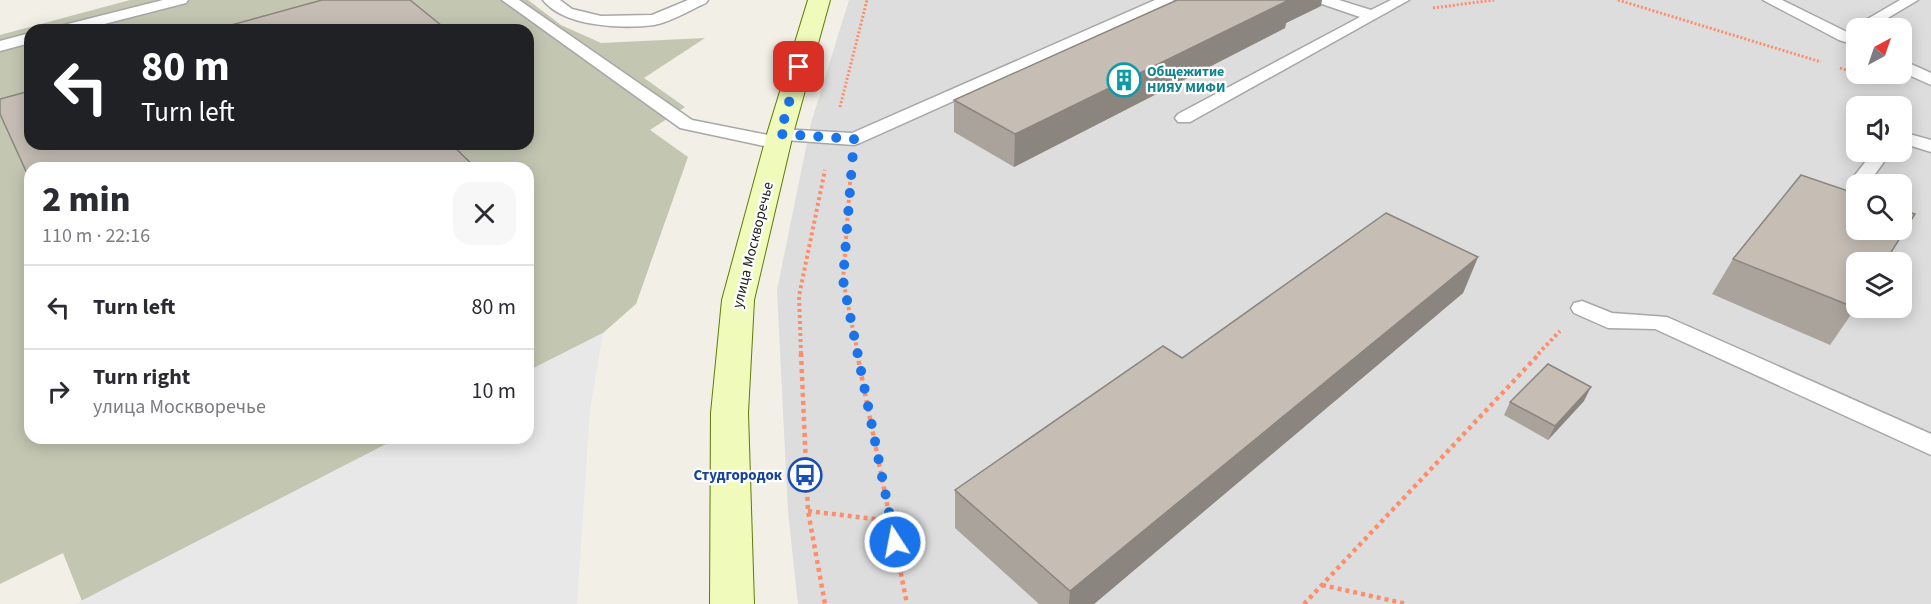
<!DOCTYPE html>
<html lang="en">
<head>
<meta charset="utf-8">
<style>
  :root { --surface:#fff; --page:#f7f7f7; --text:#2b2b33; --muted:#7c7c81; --line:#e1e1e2 }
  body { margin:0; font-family:"Source Sans 3",sans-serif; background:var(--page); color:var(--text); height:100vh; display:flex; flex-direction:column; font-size:22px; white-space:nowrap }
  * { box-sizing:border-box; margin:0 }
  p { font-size:20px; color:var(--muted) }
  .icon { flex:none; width:33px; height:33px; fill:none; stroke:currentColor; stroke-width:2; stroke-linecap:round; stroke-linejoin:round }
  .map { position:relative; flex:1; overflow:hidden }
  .details { position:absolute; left:24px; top:162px; width:510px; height:282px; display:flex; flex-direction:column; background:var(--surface); border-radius:18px; box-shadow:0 3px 15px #0003 }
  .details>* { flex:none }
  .top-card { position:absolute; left:24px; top:24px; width:510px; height:126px; border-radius:18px; box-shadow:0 3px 15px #0003; background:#202124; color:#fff; overflow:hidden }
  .needle { width:39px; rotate:40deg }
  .tools { position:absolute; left:1846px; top:18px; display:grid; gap:12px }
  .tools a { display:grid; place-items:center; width:66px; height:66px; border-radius:12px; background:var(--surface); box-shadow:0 3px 15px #0003; font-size:30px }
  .pin { position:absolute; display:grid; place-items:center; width:51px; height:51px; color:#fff; margin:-26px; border-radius:12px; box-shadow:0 3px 9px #0006 }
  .me { position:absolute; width:66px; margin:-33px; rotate:349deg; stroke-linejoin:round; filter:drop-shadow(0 0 4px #0008) }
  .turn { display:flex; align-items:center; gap:21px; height:126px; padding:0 18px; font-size:27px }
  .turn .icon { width:78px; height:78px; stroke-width:2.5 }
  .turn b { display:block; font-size:42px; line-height:51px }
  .round { display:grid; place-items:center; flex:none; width:63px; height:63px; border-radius:18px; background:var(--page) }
  .head { display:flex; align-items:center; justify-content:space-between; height:102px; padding:0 18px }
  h1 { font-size:36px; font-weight:800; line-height:45px }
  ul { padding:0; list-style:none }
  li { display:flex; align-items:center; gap:18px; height:84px; padding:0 18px; border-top:2px solid var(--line) }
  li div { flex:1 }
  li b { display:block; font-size:22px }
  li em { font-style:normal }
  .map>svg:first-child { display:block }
  .residential { fill:#dedddd; fill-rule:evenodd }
  .construction { fill:#c3c6b1; fill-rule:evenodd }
  .parking { fill:#e8e8e8 }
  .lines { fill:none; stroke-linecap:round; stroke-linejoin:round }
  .service-casing { stroke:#a7a7a7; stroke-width:3 }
  .secondary-casing { stroke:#5e7b03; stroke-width:2 }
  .path-far2 { stroke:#fc8e6c; stroke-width:3; stroke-dasharray:2 2; stroke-linecap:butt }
  .path-far1 { stroke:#fc8e6c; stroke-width:4; stroke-dasharray:3 3; stroke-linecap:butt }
  .path { stroke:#fc8e6c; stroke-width:4.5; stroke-dasharray:4 4; stroke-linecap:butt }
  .service { fill:#fff; fill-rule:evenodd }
  .secondary { fill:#effabb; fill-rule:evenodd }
  .wall { fill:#aaa39c }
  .shaded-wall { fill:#8b857f }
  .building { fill:#c6beb5; stroke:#8b857f; stroke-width:1.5 }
  .route { stroke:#1a73e8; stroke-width:10; stroke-dasharray:0 18 }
  .labels { text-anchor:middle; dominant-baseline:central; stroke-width:4.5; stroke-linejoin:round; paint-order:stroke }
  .far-culture-label { font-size:14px; font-weight:bold; fill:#0d838f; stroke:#fff; text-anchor:start }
  .street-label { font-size:15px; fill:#202020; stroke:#fff }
  .transit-label { font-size:15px; font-weight:bold; fill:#164399; stroke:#fff; text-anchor:end }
</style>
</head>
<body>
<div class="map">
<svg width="1931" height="604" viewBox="0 0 1931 604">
  <rect width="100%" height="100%" fill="#f1efe6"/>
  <path class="residential" d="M849 0H1931V604H798L788 512 777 290 811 123ZM1857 28H1902V74H1857ZM1857 106H1902V152H1857ZM1857 184H1902V230H1857ZM1857 262H1902V308H1857Z"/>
  <path class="construction" d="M130 0H528L561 25 601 43 705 38 644 78 685 107 650 130 688 157 636 304 603 333 528 371V168H30V438H398L82 601 63 553 0 584V35ZM30 30H528V144H30Z"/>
  <polygon class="parking" points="603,333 590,410 577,604 75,604 398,438 528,438 528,371"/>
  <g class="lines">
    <g class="service-casing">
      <g id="service">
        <polygon points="163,0 188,0 186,3 81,30 54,30 56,27"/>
        <polygon points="502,0 519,0 692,120 773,136 771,134 774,130 780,129 852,133 1155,0 1174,0 1172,3 860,143 854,145 785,140 787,143 785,147 778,149 680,128"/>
        <path d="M543 0H560L572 9 601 16 652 15 688 0H708L706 3C690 10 671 22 654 25 622 29 564 27 543 0Z"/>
        <polygon points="1317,0 1339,0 1371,10 1391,0 1409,0 1190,122 1178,122 1175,118 1178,114 1360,17 1319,3"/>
        <polygon points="1763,0 1782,0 1851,34 1853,37 1845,42 1839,40"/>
        <polygon points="1900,0 1918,0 1871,28 1857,28 1857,32 1852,28"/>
        <polygon points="30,33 30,43 0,51 0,41"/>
        <polygon points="1902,60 1931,73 1931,85 1902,72"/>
        <polygon points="1902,132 1931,140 1931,152 1902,143"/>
        <polygon points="1873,152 1891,152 1868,184 1857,184 1857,190 1851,188 1848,184"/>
        <polygon points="1582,301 1612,313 1667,317 1931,434 1931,455 1655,329 1608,328 1574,313 1571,308 1574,303"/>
      </g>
    </g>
    <g class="secondary-casing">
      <polygon id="secondary" points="808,0 830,0 793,134 754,300 748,413 754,604 710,604 711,413 722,300 767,134"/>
    </g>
    <g class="path-far2">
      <polyline points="1618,0 1821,62"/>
      <polyline points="1433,8 1494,0"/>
      <polyline points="1840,68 1857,73"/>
      <polyline points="1859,74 1881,80"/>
      <polyline points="840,107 867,0"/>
    </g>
    <g class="path-far1">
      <polyline points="851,170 843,280 858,354"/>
      <polyline points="801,354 799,296 825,170"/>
      <polyline points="1538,354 1560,331"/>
    </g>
    <g class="path">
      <polyline points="801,353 808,511 825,604"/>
      <polyline points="857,353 907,604"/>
      <polyline points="808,511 891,521"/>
      <polyline points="1322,585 1407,604"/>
      <polyline points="1304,604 1540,353"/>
    </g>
    <use href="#service" class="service"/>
    <use href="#secondary" class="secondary"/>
  </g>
  <g class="wall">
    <polygon points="1321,6 1286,23 1285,28 1014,167 954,132 954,100"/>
    <polygon points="1478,257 1463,293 1094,604 1039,604 955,528 955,490 1182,358"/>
    <polygon points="1733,259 1857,306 1830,345 1712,294"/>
    <polygon points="1584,401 1548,440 1504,415 1510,402"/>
  </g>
  <g class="shaded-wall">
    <polygon points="1286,0 1322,0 1321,6 1286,23 1285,28 1014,167 1015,134"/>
    <polygon points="1478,257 1463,293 1094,604 1069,604 1070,591"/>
    <polygon points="1591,387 1584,401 1548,440 1555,426"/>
  </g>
  <g class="building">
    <polygon points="322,0 410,0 447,30 213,30"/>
    <polygon points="1177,0 1289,0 1015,134 954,100"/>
    <polygon points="30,91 30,144 451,144 476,168 30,168 30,180 0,114 0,99"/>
    <polygon points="1801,175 1857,194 1857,230 1902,230 1902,210 1915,214 1885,262 1857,262 1857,306 1856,308 1733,259"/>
    <polygon points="1386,213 1478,257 1070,591 955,490 1163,346 1182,358"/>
    <polygon points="1548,364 1591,387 1555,426 1510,402"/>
  </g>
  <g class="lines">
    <polyline class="route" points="799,67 780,134 854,139 843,280 895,542"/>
  </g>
  <defs>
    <g id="building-ring" transform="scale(1.725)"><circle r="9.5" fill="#fff" stroke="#0f9aa8" stroke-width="1.5"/><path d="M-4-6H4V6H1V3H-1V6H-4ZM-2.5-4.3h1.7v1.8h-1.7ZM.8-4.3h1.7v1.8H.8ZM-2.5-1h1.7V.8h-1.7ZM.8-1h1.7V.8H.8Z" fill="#0f9aa8"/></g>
    <g id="bus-ring" transform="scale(1.725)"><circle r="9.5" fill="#fff" stroke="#1a4fb4" stroke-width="1.5"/><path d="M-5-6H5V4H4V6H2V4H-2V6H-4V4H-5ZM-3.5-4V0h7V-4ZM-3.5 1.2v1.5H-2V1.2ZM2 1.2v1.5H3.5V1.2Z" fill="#1a4fb4"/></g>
  </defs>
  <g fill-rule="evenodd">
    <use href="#building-ring" x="1124" y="80"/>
    <use href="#bus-ring" x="805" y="475"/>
  </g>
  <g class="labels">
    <g class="far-culture-label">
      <text x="1147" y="72">Общежитие<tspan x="1147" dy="16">НИЯУ МИФИ</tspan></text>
    </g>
    <g class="street-label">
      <text transform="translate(753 245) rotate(-76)">улица Москворечье</text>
    </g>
    <g class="transit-label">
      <text x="782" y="475">Студгородок</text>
    </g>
  </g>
</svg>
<div class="tools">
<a><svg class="needle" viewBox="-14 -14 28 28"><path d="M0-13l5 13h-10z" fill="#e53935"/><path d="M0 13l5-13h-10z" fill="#7c7c81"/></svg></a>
<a><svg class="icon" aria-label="sound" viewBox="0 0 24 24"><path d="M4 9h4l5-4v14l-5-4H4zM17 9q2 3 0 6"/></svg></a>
<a><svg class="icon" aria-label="search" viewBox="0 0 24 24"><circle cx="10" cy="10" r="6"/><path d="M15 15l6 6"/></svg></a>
<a><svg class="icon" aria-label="layers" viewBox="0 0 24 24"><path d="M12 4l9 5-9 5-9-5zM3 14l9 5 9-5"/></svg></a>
</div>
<div class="pin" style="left:799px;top:67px;background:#d93025"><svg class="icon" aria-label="arrive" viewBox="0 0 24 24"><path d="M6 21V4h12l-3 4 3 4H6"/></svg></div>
<svg class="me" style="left:895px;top:542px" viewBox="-20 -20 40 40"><circle r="17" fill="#1a73e8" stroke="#fff" stroke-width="3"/><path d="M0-11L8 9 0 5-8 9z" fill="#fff"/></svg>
<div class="top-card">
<div class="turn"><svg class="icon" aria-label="left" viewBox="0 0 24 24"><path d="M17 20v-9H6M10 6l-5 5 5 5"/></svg><div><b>80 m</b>Turn left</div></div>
</div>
<section class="details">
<div class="head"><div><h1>2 min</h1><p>110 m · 22:16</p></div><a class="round"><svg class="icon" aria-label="close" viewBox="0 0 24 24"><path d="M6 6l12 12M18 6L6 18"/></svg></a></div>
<ul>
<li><svg class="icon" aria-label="left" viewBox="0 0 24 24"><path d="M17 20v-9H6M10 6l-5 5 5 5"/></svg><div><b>Turn left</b></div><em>80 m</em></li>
<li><svg class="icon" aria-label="right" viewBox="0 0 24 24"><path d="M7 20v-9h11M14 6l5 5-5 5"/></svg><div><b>Turn right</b><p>улица Москворечье</p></div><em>10 m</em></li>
</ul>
</section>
</div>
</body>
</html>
